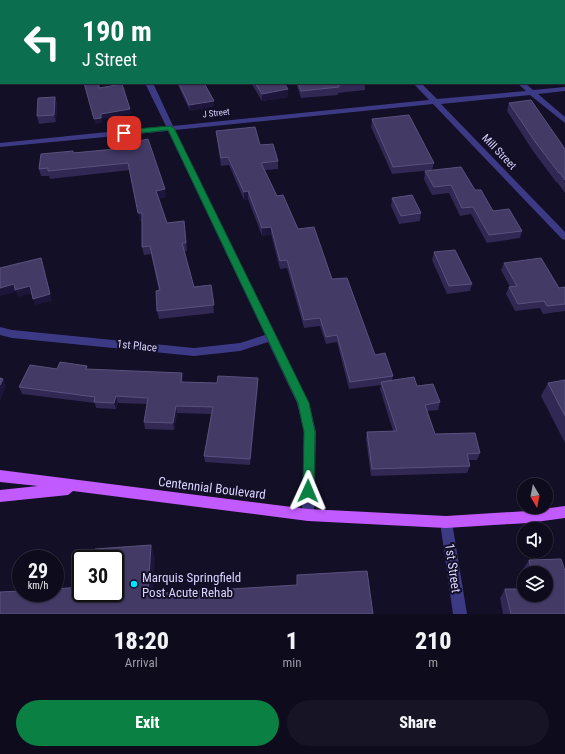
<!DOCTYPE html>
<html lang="en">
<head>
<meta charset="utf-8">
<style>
  :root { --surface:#0e0b1c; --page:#171425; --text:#f1f3f6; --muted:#9b9ba3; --line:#2e2b3b; --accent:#0b8043 }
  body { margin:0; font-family:"Roboto Condensed",sans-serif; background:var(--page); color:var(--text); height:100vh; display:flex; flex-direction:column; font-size:15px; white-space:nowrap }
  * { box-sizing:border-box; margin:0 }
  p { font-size:13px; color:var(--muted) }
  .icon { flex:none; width:22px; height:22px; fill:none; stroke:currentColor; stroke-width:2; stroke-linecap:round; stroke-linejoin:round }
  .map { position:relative; height:614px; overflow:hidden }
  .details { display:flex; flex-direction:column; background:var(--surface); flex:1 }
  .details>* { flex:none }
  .hud { position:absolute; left:0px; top:0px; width:565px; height:84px; box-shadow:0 1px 3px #0004,0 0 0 1px var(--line); background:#0b6e4f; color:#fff; overflow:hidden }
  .needle { width:26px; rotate:170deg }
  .fabs { position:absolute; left:517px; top:478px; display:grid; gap:8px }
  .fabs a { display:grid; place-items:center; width:36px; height:36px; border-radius:50%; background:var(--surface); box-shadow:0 1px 3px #0004,0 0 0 1px var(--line); font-size:20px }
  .speed { position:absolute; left:12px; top:550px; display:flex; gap:8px; font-size:20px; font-weight:700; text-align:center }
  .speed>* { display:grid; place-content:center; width:52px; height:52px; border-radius:50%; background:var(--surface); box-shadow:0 1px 3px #0004,0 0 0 1px var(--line); line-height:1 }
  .speed small { font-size:10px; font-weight:400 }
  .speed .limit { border:2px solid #111; border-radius:6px; background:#fff; color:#111 }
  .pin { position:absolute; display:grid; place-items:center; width:34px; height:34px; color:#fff; margin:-17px; border-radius:8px; box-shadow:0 2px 6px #0006 }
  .me { position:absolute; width:44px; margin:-22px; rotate:1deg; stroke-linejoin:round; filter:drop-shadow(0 0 3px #0008) }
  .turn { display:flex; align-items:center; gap:14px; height:84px; padding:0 16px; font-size:18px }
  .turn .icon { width:52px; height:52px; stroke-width:2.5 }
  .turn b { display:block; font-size:28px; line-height:34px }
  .eta { display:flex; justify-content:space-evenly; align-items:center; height:68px; text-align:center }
  .eta b { font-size:24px; font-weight:800; line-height:28px }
  .cta { display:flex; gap:8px; margin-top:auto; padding:8px 16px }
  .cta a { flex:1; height:46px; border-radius:24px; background:var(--accent); color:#fff; font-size:16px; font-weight:800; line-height:46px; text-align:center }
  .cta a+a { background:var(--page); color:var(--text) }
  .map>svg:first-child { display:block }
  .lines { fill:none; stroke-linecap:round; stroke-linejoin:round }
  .minor { fill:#3d3a85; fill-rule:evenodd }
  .major { fill:#c25bff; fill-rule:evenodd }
  .wall { fill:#312854 }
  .shaded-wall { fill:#1d163a }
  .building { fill:#433a66; stroke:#5a527e }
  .route { fill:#0b8043; stroke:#07532c }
  .poi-dot { fill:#00e5ff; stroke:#130f26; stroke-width:1.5 }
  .labels { text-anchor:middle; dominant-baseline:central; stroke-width:4; stroke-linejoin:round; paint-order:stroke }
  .far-street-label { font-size:9px; fill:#d9d4ff; stroke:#130f26 }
  .street-label { font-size:11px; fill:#d9d4ff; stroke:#130f26 }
  .near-street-label { font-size:13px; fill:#d9d4ff; stroke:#130f26 }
  .near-poi-label { font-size:13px; fill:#d9d4ff; stroke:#130f26; text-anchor:start }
</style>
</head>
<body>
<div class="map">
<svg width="565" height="614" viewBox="0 0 565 614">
  <rect width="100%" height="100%" fill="#130f26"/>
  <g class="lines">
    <g class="minor">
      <polygon points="107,0 113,0 114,1 108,1"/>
      <polygon points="334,0 340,0 341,1 335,1"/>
      <polygon points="424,0 431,0 432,1 425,1"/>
      <polygon points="516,0 522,0 523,1 517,1"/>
      <rect x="564" y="31" width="1" height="5"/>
      <polygon points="145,83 153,83 173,126 429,100 413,83 421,83 437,99 526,91 517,83 525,83 533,90 565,87 565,91 538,94 565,117 565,123 530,95 441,104 565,232 565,240 562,239 433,104 175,130 309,403 316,432 314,515 312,519 308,521 304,519 302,515 304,432 297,403 268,342 240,351 194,356 12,338 0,335 0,327 12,330 194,348 240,343 265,335 168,131 0,147 0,143 166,126"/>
      <polygon points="446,516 451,518 452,522 467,614 453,614 440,522 441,518"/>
    </g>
    <polygon class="major" points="0,470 308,509 446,516 528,511 565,506 565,518 528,523 446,528 308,521 73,491 68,495 0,502 0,490 38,486 0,482"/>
  </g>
  <g class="wall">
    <polygon points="554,0 565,0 565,11 564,10 564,1 555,1"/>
    <polygon points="564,53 565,55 565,70 564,71"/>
    <polygon points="177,83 204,83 214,101 214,106 190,111"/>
    <polygon points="251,83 284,83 288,97 262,101"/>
    <polygon points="296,83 365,83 365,90 338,93 338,95 301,98"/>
    <polygon points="467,83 487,83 469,85"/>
    <polygon points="55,97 57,104 56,122 39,124 37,116"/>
    <polygon points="509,103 565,149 565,193 557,182 556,182 533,151 507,111"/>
    <polygon points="372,119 434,163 432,170 392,174 371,127"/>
    <polygon points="216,131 260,145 278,161 278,169 265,170 277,196 298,229 332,279 375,355 393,376 392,380 417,386 440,402 438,410 427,411 435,434 480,453 477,460 469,460 470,466 467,473 371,476 366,439 367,432 393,431 380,389 381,385 349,389 337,342 326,344 320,326 304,328 287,268 280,269 271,234 262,236 248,199 244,200 229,165 221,166 217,139"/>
    <polygon points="125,144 166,197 159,198 167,223 185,229 187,251 184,251 194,287 211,285 214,313 159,319 157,311 159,291 151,254 144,255 142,247 142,221 140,221 130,170 50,179 49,176 41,176 39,169 73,153 126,148"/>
    <polygon points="425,171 475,190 493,211 522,231 520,238 487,243 471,214 460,216 449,193 432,195 424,179"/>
    <polygon points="392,198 421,213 420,221 399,224 391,206"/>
    <polygon points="434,252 472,284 470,291 447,294 432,260"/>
    <polygon points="504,263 559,288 565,287 565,311 543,314 540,308 515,311 506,294 509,287 510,287 501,270"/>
    <polygon points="57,369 88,369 182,373 183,380 183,382 217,383 258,378 258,385 250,465 205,462 204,456 211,414 177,413 174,430 145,429 144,422 147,404 118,403 116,409 96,408 95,403 22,394 19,387"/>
    <polygon points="565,380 565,443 541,396 548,383"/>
    <polygon points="561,559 565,571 565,614 503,614 500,598 505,589 524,589 524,595 546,595 546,573 524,573 523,569 529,560"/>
  </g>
  <g class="shaded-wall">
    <polygon points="288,89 288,97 262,101 262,94"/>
    <polygon points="55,97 57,104 56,122 54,115"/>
    <polygon points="214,101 214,106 190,111 189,105"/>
    <polygon points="130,109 131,114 102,119 102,123 95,124 94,119 101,114"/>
    <polygon points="165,189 166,197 158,198 156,191"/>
    <polygon points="248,191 248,199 244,200 244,192"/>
    <polygon points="138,213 142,213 143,220 140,221"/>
    <polygon points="271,227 271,234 262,236 262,228"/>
    <polygon points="41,258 43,265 52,301 35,305 33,299"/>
    <polygon points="14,284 30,286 33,293 18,297 16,292 0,296 0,288"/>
    <polygon points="182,373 183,380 182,389 181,382"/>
    <polygon points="258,378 258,385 250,465 250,459"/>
    <polygon points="3,379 6,386 0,401 0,385"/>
    <polygon points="116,396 118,403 116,409 114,403"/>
    <polygon points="176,406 177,413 174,430 173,423"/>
    <polygon points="151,545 155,557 152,605 148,594"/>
  </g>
  <g class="building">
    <rect x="139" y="0" width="28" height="1"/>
    <polygon points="278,0 313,0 314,1 278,1"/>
    <rect x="375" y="0" width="41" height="1"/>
    <polygon points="450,0 495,0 495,1 451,1"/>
    <polygon points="564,53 565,55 565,65 564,65"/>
    <polygon points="84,83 99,83 99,88 122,84 130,109 101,114 101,118 94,119"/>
    <polygon points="179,83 204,83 214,101 189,105"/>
    <polygon points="255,83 284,83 288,89 262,94"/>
    <polygon points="298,83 363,83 338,85 339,87 301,91"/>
    <polygon points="55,97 54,115 37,116 38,98"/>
    <polygon points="531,100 565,149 565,180 560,173 559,173 536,143 509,103"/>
    <polygon points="409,115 434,163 393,167 372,119"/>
    <polygon points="255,127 260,145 273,144 278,161 261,163 277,196 283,195 298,229 314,227 332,279 347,278 375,355 385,353 393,376 350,382 337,335 326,337 320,318 304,320 287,260 280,261 271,227 262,228 248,191 244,192 228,157 221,158 216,131"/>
    <polygon points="148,139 165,189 156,191 167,223 184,221 186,243 182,243 194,287 211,285 214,305 157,311 156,291 160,290 150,246 142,247 142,213 138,213 128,163 48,171 48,168 39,169 41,154 73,151 73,153 126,148 125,144"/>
    <polygon points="461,167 475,190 481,190 493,211 509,209 522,231 489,235 473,207 462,208 451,185 434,187 425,171"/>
    <polygon points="412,195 421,213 401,216 392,198"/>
    <polygon points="455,250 472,284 449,286 434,252"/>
    <polygon points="41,258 50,294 33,299 30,286 15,290 14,284 0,288 0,268"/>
    <polygon points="541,258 559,288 565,287 565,304 547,306 544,301 518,304 509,287 517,286 504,263"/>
    <polygon points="60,362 87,366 86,369 182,373 181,382 217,383 218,376 258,378 250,459 204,456 213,407 176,406 173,423 144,422 148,398 116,396 114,403 94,402 95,397 19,387 30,365 57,369"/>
    <polygon points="414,377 417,386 433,384 440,402 425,405 435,434 475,433 480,453 467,454 470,466 372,469 367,432 397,431 381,382"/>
    <polygon points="0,378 3,379 0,385"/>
    <polygon points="565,380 565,416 548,383"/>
    <polygon points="151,545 148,594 297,585 297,575 367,571 373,614 0,614 0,592 21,591 21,593 55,593 55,589 81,587 81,593 115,593 115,559 93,559 95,549"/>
    <polygon points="561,559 565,571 565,614 511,614 505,589 524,589 524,595 546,595 546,573 532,573 529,560"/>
  </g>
  <polygon class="route" points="170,126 174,128 309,403 315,432 314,491 312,494 308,496 305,494 303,491 304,432 298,403 168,130 124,135 120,133 124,130"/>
  <circle class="poi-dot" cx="134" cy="584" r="4"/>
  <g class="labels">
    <g class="far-street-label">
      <text transform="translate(216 113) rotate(-6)">J Street</text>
    </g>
    <g class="street-label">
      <text transform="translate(499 152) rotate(46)">Mill Street</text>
      <text transform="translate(137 346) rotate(6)">1st Place</text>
    </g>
    <g class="near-street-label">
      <text transform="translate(212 488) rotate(7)">Centennial Boulevard</text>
      <text transform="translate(453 568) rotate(82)">1st Street</text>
    </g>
    <g class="near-poi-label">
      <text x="142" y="577">Marquis Springfield<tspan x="142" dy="15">Post Acute Rehab</tspan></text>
    </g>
  </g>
</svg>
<div class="fabs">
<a><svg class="needle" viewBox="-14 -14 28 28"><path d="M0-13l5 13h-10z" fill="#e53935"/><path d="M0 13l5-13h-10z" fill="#9b9ba3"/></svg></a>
<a><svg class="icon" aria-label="sound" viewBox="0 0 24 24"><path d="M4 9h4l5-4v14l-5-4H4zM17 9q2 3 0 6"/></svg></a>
<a><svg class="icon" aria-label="layers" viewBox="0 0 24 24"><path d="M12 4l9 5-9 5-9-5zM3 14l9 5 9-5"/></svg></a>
</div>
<div class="speed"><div>29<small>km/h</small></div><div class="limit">30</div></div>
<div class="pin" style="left:124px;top:133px;background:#d93025"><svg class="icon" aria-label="arrive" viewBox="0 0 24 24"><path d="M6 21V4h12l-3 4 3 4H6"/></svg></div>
<svg class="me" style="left:308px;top:491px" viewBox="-20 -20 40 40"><path d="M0-17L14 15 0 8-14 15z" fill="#0b8043" stroke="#fff" stroke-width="4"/></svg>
<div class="hud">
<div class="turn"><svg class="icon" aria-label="left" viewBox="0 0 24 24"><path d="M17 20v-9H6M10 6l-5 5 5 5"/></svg><div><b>190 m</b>J Street</div></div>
</div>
</div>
<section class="details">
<div class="eta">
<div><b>18:20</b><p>Arrival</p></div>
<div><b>1</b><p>min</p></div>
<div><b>210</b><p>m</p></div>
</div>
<div class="cta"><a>Exit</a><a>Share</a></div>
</section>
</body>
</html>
